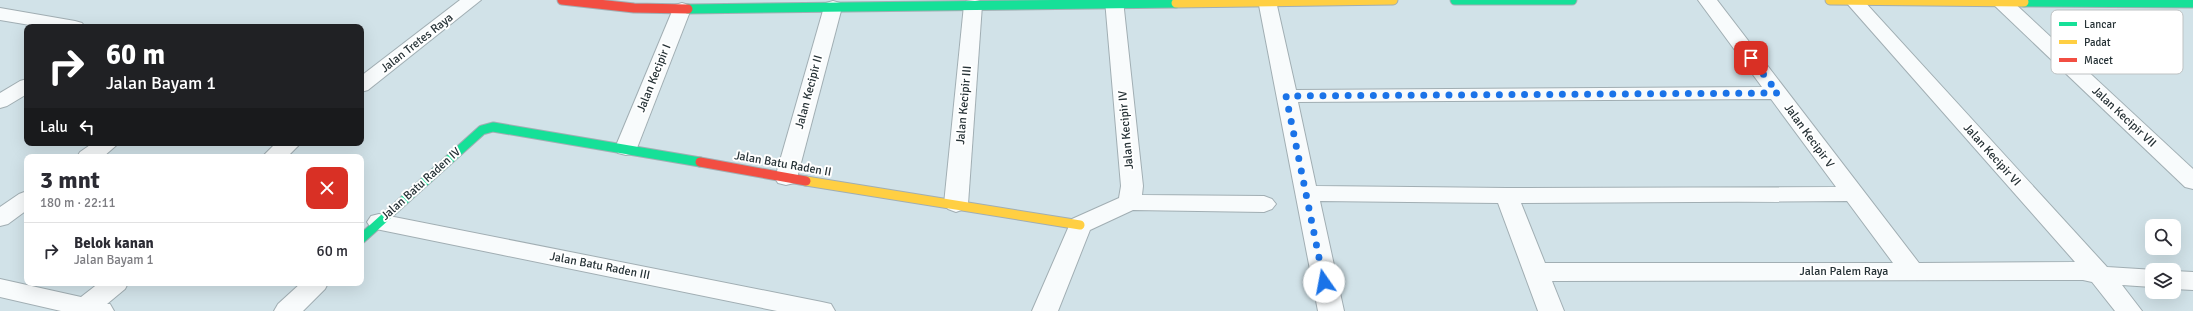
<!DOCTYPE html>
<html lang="id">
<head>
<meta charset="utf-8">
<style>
  :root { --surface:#fff; --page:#f2f2f3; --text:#2b2b33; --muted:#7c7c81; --line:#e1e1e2 }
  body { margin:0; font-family:Signika,sans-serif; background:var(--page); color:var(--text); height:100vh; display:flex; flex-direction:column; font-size:15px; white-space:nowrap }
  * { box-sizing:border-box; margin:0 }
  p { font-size:13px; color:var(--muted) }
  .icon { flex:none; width:22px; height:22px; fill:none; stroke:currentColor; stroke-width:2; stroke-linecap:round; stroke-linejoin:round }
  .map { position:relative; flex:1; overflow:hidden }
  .panel { position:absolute; left:24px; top:154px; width:340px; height:132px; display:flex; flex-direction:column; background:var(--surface); border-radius:8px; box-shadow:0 4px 16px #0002 }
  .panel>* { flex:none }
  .hud { position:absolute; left:24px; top:24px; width:340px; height:122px; border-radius:8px; box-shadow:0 4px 16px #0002; background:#202124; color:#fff; overflow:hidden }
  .tools { position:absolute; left:2145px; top:219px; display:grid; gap:8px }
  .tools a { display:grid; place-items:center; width:36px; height:36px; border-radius:8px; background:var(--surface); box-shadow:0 4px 16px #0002; font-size:20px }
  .pin { position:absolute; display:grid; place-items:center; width:34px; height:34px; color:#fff; margin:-17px; border-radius:8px; box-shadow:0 2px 6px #0006 }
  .me { position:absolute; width:44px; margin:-22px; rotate:348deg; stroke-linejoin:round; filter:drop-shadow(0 0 3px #0008) }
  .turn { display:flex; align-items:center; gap:14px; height:84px; padding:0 16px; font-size:18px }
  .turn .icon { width:52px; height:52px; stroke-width:2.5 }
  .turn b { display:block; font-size:28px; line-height:34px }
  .then { display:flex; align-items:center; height:38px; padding:0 16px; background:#0003; gap:8px; font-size:15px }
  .round { display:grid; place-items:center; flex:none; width:42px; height:42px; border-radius:8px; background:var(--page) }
  .summary { display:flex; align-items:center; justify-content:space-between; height:68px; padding:0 16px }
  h1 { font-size:24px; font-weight:800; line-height:30px }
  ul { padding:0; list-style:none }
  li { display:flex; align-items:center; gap:12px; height:56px; padding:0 16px; border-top:1px solid var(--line) }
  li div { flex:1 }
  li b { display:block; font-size:15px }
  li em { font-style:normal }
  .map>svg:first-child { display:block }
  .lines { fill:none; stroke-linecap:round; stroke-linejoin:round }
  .street-casing { stroke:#a1aeb3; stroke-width:2 }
  .fast-casing { stroke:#a1aeb3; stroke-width:11 }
  .slow-casing { stroke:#a1aeb3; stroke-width:11 }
  .jam-casing { stroke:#a1aeb3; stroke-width:11 }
  .street { fill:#f8fbfc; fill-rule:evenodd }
  .fast { stroke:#16e098; stroke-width:9 }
  .slow { stroke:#ffcf43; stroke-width:9 }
  .jam { stroke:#f24e42; stroke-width:9 }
  .route { stroke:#1a73e8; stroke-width:7; stroke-dasharray:0 12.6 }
  .labels { text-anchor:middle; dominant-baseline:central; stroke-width:4; stroke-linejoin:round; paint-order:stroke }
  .street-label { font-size:12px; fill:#263236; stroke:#fff }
  .key { fill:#fff; stroke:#bec2c3; stroke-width:1 }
  .key-label { font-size:11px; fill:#263236 }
</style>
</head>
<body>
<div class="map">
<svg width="2193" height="311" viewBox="0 0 2193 311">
  <rect width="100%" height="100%" fill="#d1e2e8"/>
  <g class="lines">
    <g class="street-casing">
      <g id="street">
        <polygon points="460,0 481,0 368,90 361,92 361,76"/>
        <polygon points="975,0 980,1 982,5 968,204 964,209 956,212 948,209 944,204 964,5 966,1"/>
        <polygon points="1105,0 1123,0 1143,186 1142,195 1264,196 1272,199 1276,204 1272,209 1264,212 1133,210 1090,230 1058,311 1032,311 1072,219 1119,198 1121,186"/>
        <path d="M1258 0 1276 1 1296 90 1762 87 1698 0H1717L1919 263 2075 262 1844 0H1863L2107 267 2155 270H2152V287L2122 285 2142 311H2115L2092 282 2083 280 1552 281 1564 311H1538L1498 203 1320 201 1344 311H1318ZM1771 99 1836 187 1507 188 1316 186 1298 102ZM1847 201 1893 263H1545L1521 203Z"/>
        <polygon points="1994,0 2011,0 2193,169 2193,189 2185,187 1995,6 1993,2"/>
        <polygon points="833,1 840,3 842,7 797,178 794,183 786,185 778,183 775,178 824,7 826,3"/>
        <polygon points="682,3 689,5 691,9 637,148 634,153 626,155 618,153 615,148 673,9 675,5"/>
        <polygon points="0,8 75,21 82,23 85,27 42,27 0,20"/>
        <polygon points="27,79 27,94 7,106 0,108 0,93 20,81"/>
        <polygon points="93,143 119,143 103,157 77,157 80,152"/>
        <polygon points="276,143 301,143 287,157 262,157"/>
        <polygon points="27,191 27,210 8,224 0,226 0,207 19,194"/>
        <polygon points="379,214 822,302 831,304 835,311 777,311 371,228 367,222 371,216"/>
        <polygon points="2174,271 2193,272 2193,290 2174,289"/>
        <polygon points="0,279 81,297 99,283 128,283 125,289 107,304 110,304 114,311 61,311 0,297"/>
        <polygon points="301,283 328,283 325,289 303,311 274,311 278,304"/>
      </g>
    </g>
    <g class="fast-casing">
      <g id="fast">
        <polyline points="1455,0 1572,0"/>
        <polyline points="2024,2 2193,3"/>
        <polyline points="688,9 1176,3"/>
        <polyline points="361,239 482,130 493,127 700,162"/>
      </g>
    </g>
    <g class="slow-casing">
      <g id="slow">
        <polyline points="1830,0 2024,2"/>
        <polyline points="1176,3 1393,0"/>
        <polyline points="806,181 1080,225"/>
      </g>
    </g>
    <g class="jam-casing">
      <g id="jam">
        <polyline points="562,0 634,8 688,9"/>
        <polyline points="700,162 806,181"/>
      </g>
    </g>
    <use href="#street" class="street"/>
    <use href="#fast" class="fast"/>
    <use href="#slow" class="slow"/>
    <use href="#jam" class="jam"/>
  </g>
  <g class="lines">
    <polyline class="route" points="1324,282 1286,96 1778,93 1751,58"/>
  </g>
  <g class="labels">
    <g class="street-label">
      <text transform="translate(417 43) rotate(-38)">Jalan Tretes Raya</text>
      <text transform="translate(654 78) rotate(-68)">Jalan Kecipir I</text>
      <text transform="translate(809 92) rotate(-75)">Jalan Kecipir II</text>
      <text transform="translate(964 105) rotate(-85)">Jalan Kecipir III</text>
      <text transform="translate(2124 117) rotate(43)">Jalan Kecipir VII</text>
      <text transform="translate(1126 130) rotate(-95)">Jalan Kecipir IV</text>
      <text transform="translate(1809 136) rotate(54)">Jalan Kecipir V</text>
      <text transform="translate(1992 155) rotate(48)">Jalan Kecipir VI</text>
      <text transform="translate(783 164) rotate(10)">Jalan Batu Raden II</text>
      <text transform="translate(421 184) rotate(-42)">Jalan Batu Raden IV</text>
      <text transform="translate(600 266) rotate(11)">Jalan Batu Raden III</text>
      <text x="1844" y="271">Jalan Palem Raya</text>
    </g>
  </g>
  <rect x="2051" y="10" width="132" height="64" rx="6" class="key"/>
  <rect x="2059" y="22" width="18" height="4" fill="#16e098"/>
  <rect x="2059" y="40" width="18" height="4" fill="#ffcf43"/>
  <rect x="2059" y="58" width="18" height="4" fill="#f24e42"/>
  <g class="key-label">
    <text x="2084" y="28">Lancar</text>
    <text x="2084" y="46">Padat</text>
    <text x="2084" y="64">Macet</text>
  </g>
</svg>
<div class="tools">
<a><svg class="icon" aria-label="search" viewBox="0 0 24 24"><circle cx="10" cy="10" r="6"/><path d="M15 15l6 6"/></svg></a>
<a><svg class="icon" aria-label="layers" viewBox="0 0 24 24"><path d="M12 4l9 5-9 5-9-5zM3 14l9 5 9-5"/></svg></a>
</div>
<div class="pin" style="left:1751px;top:58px;background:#d93025"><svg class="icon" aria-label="arrive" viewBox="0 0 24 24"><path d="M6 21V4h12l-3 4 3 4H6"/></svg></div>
<svg class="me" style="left:1324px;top:282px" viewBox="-20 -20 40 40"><circle r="19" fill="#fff"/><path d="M0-13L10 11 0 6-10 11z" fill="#1a73e8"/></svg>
<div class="hud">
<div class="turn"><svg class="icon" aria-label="right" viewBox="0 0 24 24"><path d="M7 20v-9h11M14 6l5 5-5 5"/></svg><div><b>60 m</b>Jalan Bayam 1</div></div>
<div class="then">Lalu<svg class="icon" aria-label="left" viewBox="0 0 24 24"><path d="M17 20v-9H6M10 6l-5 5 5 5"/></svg></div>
</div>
<section class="panel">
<div class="summary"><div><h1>3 mnt</h1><p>180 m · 22:11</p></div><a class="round" style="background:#d93025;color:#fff"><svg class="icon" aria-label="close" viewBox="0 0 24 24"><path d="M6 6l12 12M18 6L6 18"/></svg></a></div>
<ul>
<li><svg class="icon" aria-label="right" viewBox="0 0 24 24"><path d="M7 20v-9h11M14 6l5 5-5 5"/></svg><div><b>Belok kanan</b><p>Jalan Bayam 1</p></div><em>60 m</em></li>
</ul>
</section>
</div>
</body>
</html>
